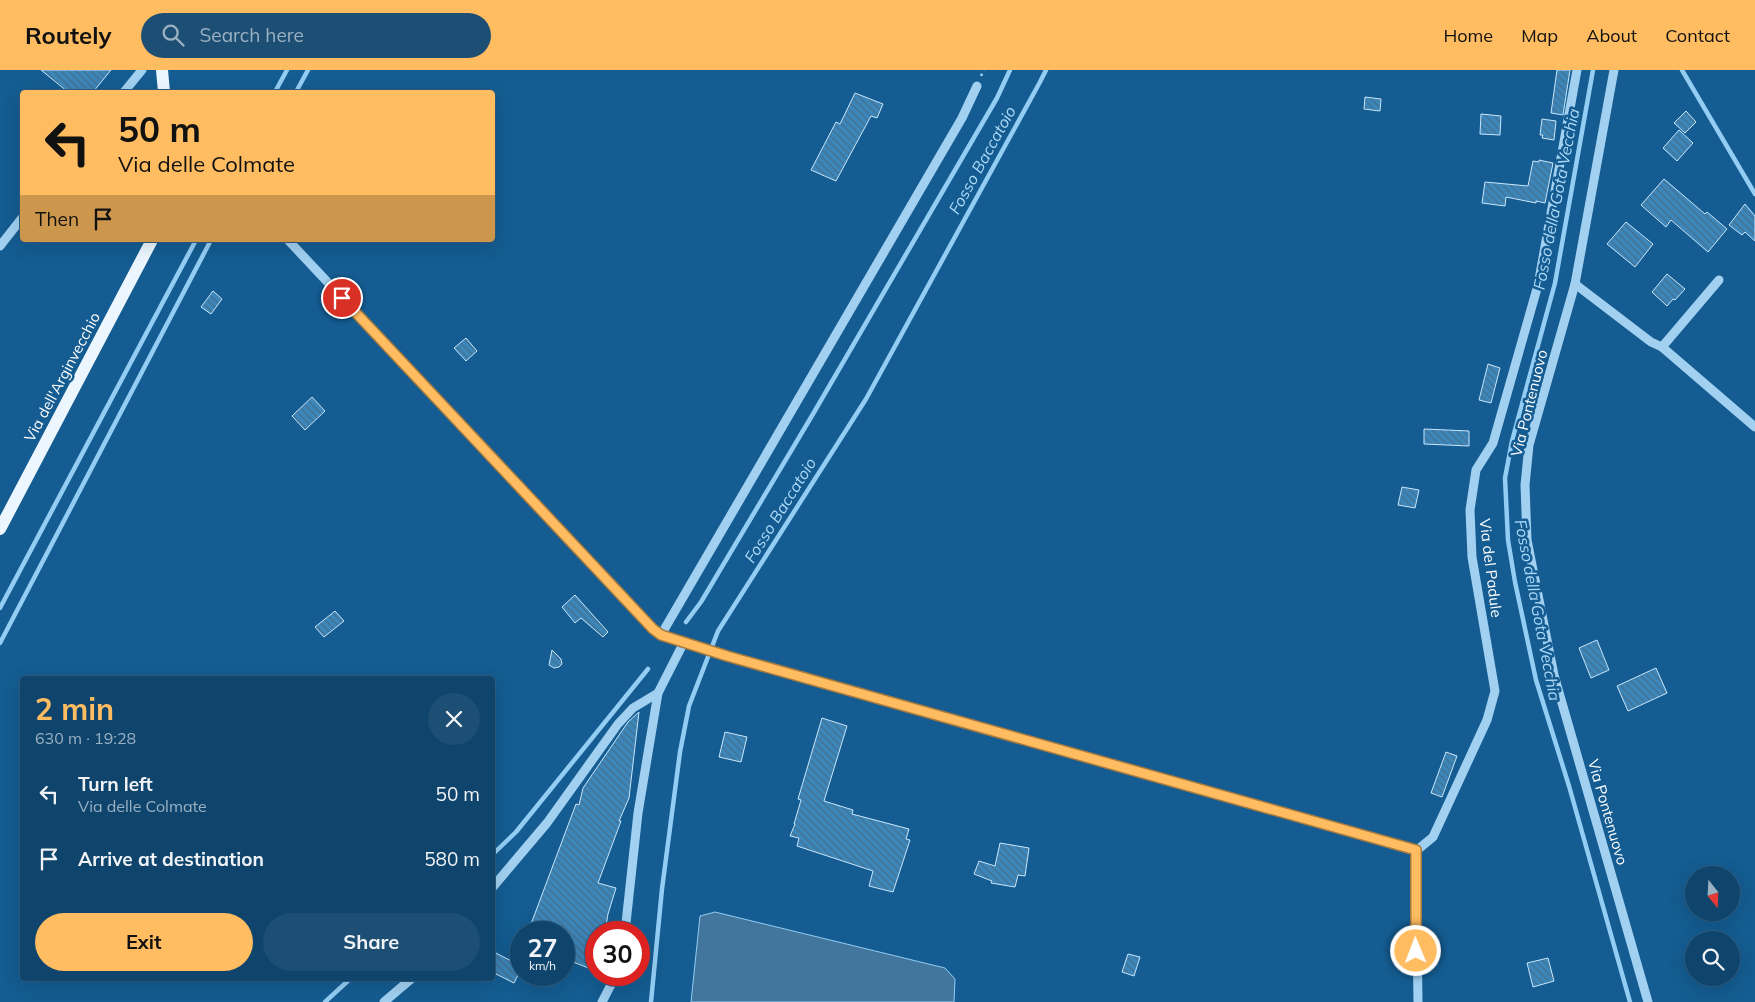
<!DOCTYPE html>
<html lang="en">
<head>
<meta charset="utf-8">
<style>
  :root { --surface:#0f456d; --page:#1d4f75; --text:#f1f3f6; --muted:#9bb1c2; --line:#2f5d80; --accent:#ffbc61 }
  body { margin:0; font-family:Mulish,sans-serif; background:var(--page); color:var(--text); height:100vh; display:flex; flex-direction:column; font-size:19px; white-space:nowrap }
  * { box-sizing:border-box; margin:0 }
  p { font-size:16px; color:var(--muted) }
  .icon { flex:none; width:28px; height:28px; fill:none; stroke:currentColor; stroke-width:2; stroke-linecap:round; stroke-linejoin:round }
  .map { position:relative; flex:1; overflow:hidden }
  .panel { position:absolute; left:20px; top:606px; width:475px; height:305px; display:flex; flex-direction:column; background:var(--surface); border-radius:5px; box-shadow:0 5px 20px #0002,0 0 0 1px var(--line) }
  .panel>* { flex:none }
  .banner { position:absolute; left:20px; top:20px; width:475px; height:152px; border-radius:5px; box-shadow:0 5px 20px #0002,0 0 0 1px var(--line); background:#ffbc61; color:#111; overflow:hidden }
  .needle { width:32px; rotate:162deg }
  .fabs { position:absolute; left:1685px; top:796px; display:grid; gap:10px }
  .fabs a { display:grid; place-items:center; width:55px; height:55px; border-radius:50%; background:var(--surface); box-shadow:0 5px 20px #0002,0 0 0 1px var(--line); font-size:25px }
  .speed { position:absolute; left:510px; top:851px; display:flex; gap:10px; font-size:25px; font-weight:700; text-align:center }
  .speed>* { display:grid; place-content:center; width:65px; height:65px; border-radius:50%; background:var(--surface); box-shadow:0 5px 20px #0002,0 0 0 1px var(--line); line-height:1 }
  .speed small { font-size:12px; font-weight:400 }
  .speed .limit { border:8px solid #d22; background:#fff; color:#111 }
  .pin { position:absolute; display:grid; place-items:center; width:42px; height:42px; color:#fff; margin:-21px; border:2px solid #fff; border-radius:50%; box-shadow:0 1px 5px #0007 }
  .me { position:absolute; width:55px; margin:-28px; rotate:359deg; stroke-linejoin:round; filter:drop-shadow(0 0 4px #0008) }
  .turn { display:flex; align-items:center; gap:18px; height:105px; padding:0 15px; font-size:22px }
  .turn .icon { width:65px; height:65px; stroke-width:2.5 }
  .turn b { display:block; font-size:35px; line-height:42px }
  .then { display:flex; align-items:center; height:48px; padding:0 15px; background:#0003; gap:10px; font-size:19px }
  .round { display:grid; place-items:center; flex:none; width:52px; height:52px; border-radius:26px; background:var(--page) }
  .summary { display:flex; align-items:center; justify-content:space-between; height:85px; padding:0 15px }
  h1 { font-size:30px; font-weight:700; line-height:38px; color:var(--accent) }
  .cta { display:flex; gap:10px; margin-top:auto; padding:10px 15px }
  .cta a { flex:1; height:58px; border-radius:30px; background:var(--accent); color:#111; font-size:20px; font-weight:700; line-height:58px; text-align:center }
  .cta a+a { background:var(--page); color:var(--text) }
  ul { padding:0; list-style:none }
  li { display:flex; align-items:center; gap:15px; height:65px; padding:0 15px }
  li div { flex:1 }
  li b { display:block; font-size:19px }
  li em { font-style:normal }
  header { display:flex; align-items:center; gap:30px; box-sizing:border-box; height:70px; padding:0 25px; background:var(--accent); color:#111 }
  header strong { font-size:24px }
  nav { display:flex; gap:28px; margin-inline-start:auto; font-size:18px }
  .search { width:350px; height:45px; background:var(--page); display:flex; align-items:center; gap:12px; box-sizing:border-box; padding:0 18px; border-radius:28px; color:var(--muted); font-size:19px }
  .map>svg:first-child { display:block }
  .water { fill:#43769d; stroke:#93cdf4 }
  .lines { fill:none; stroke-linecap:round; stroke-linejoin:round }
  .stream { stroke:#93cdf4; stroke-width:4.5 }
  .building { fill:url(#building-back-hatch); stroke:#c8e7fc }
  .path { stroke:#a1d0f1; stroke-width:2.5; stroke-dasharray:2.5 4; stroke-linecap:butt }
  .minor { stroke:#a1d0f1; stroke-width:9 }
  .major { stroke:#ebf6ff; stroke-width:12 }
  .route-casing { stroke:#a67a3f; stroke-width:12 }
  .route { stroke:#ffbc61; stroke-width:9 }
  .labels { text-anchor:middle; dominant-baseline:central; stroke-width:5; stroke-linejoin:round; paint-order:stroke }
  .street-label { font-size:15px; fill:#fff; stroke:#145c91 }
  .water-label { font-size:16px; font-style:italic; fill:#addaf8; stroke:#145c91 }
</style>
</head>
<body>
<header>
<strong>Routely</strong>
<div class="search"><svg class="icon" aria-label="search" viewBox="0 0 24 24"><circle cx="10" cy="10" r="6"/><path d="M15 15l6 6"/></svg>Search here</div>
<nav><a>Home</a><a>Map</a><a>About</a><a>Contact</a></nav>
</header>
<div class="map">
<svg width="1755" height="932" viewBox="0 0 1755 932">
  <defs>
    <pattern id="building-back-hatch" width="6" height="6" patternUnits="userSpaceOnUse" patternTransform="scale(1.25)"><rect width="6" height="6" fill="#3d86ba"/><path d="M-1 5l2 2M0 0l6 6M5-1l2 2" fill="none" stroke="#436f8e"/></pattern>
  </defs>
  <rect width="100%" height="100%" fill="#145c91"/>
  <polygon class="water" points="715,842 945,898 955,909 954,932 691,932 700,846"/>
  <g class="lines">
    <g class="stream">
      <polyline points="1593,0 1555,213 1512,371 1505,408 1508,470 1515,512 1536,610 1569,716 1630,932"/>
      <polyline points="1682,0 1755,124"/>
      <polyline points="275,22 287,0"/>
      <polyline points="296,22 308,0"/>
      <polyline points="0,538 196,170"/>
      <polyline points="686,552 701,532 813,344 997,28 1010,0"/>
      <polyline points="0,573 211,170"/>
      <polyline points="492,785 516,762 648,599"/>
      <polyline points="325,932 350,909"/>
      <polyline points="651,932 662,819 680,682 689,636 718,561 866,329 1040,12 1046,0"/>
    </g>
  </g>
  <g class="building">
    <polygon points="41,0 111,0 93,22 68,22"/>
    <polygon points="1557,0 1570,0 1563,45 1551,43"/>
    <polygon points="855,23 883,34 877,48 871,46 836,111 811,100 836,52 840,54"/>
    <polygon points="1365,27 1381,29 1380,41 1364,39"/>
    <polygon points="1686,41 1696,52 1685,63 1674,53"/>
    <polygon points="1481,44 1501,46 1500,65 1480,64"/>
    <polygon points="1542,49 1556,51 1554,70 1542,68 1543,65 1540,65"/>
    <polygon points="1679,60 1693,73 1677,91 1663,78"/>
    <polygon points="1539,90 1553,93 1545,133 1536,131 1536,133 1506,127 1505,136 1482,133 1485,112 1528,116 1533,91 1539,92"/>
    <polygon points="1664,109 1705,144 1707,142 1727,159 1708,182 1671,150 1666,157 1641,135"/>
    <polygon points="1745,134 1755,146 1755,171 1745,162 1742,165 1729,155"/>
    <polygon points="1626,152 1653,174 1635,197 1607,174"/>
    <polygon points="1667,204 1685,219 1675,230 1673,229 1667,236 1652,222"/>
    <polygon points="213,221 222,229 211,244 201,237"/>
    <polygon points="466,268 477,281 466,291 454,278"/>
    <polygon points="1488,294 1500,298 1491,333 1479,330"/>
    <polygon points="312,327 325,341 305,360 292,346"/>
    <polygon points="1424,359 1469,361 1469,376 1424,374"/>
    <polygon points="1402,417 1419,420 1415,438 1398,435"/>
    <polygon points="575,525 608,562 603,567 581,548 575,553 562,537"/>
    <polygon points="335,541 344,551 324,567 315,557"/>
    <polygon points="1597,570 1609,600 1591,608 1579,578"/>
    <polygon points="552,580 561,589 562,594 559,597 554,598 549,595"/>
    <polygon points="1656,598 1667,623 1628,641 1617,616"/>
    <polygon points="639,642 629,728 619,751 621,751 598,813 616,818 608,844 605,862 596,862 596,901 568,890 572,881 564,878 564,862 528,862 576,734 579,735 583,718 628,652"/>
    <polygon points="822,648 847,656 824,731 853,740 852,744 909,759 906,769 910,770 893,822 869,816 873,801 797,776 799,768 790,766 795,754 794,754 801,730 798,729"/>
    <polygon points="725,662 747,667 741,692 719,687"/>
    <polygon points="1446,682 1457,686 1442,727 1431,723"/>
    <polygon points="1000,773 1029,778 1025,806 1018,805 1015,817 991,813 992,811 974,804 979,791 995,796"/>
    <polygon points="492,881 521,896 521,899 514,913 492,902"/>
    <polygon points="1128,884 1140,887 1134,906 1122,902"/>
    <polygon points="1548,888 1554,911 1533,917 1527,893"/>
  </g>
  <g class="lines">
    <polyline class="path" points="981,6 984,0"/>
    <g class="minor">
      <polyline points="1614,0 1575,214 1529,375 1525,415 1527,470 1554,605 1648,932"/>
      <polyline points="124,22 142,0"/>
      <polyline points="288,170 653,559 661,565 727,586 1416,781"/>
      <polyline points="0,176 22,148"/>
      <polyline points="1575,214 1651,272 1662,277 1755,357"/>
      <polyline points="1662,277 1719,210"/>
      <polyline points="661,565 962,48 977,16"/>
      <polyline points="1416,781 1433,767 1487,650 1495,621 1472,487 1470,440 1476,400 1493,373 1538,215 1577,0"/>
      <polyline points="1416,781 1418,932"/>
      <polyline points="492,818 547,753 618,654 633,638 658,623"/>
      <polyline points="625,862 638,743 658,623 684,572"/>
      <polyline points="384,932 411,909"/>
      <polyline points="602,932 616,905"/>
    </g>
    <g class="major">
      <polyline points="162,0 164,22"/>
      <polyline points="0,459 152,170"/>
    </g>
  </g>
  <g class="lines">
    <g class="route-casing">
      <polyline id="route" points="342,228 653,559 661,565 727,586 1416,780 1416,881"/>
    </g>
    <use href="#route" class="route"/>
  </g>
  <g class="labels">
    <g class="street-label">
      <text transform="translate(62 307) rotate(-62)">Via dell'Arginvecchio</text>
      <text transform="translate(1529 333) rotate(-76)">Via Pontenuovo</text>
      <text transform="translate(1491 498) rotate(83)">Via del Padule</text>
      <text transform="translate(1608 742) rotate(74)">Via Pontenuovo</text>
    </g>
    <g class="water-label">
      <text transform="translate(982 90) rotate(-61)">Fosso Baccatoio</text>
      <text transform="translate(1556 129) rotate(-79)">Fosso della Gota Vecchia</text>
      <text transform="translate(780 440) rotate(-58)">Fosso Baccatoio</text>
      <text transform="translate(1538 540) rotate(79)">Fosso della Gota Vecchia</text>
    </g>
  </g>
</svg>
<div class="fabs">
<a><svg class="needle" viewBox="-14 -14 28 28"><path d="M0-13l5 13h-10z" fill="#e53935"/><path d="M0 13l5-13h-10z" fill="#9bb1c2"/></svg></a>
<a><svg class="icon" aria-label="search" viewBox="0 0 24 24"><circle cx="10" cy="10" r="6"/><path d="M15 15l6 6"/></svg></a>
</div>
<div class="speed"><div>27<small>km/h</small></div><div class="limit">30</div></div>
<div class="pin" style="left:342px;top:228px;background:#d93025"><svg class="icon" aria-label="arrive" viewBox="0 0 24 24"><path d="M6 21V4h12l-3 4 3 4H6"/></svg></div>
<svg class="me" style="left:1416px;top:881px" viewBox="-20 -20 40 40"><circle r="17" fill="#ffbc61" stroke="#fff" stroke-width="3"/><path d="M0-11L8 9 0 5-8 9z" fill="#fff"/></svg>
<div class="banner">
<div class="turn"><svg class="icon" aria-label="left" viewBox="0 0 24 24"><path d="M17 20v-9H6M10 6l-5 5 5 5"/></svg><div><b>50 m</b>Via delle Colmate</div></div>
<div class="then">Then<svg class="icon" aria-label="arrive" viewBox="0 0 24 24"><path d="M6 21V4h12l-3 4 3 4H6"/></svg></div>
</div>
<section class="panel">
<div class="summary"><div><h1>2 min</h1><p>630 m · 19:28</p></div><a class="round"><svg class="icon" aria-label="close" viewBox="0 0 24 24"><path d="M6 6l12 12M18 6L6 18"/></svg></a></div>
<ul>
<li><svg class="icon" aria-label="left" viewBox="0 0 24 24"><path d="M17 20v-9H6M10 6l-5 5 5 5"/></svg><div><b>Turn left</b><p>Via delle Colmate</p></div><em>50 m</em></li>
<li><svg class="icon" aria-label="arrive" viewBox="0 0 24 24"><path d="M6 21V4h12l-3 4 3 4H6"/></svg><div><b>Arrive at destination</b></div><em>580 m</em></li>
</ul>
<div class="cta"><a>Exit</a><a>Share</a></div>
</section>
</div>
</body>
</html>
